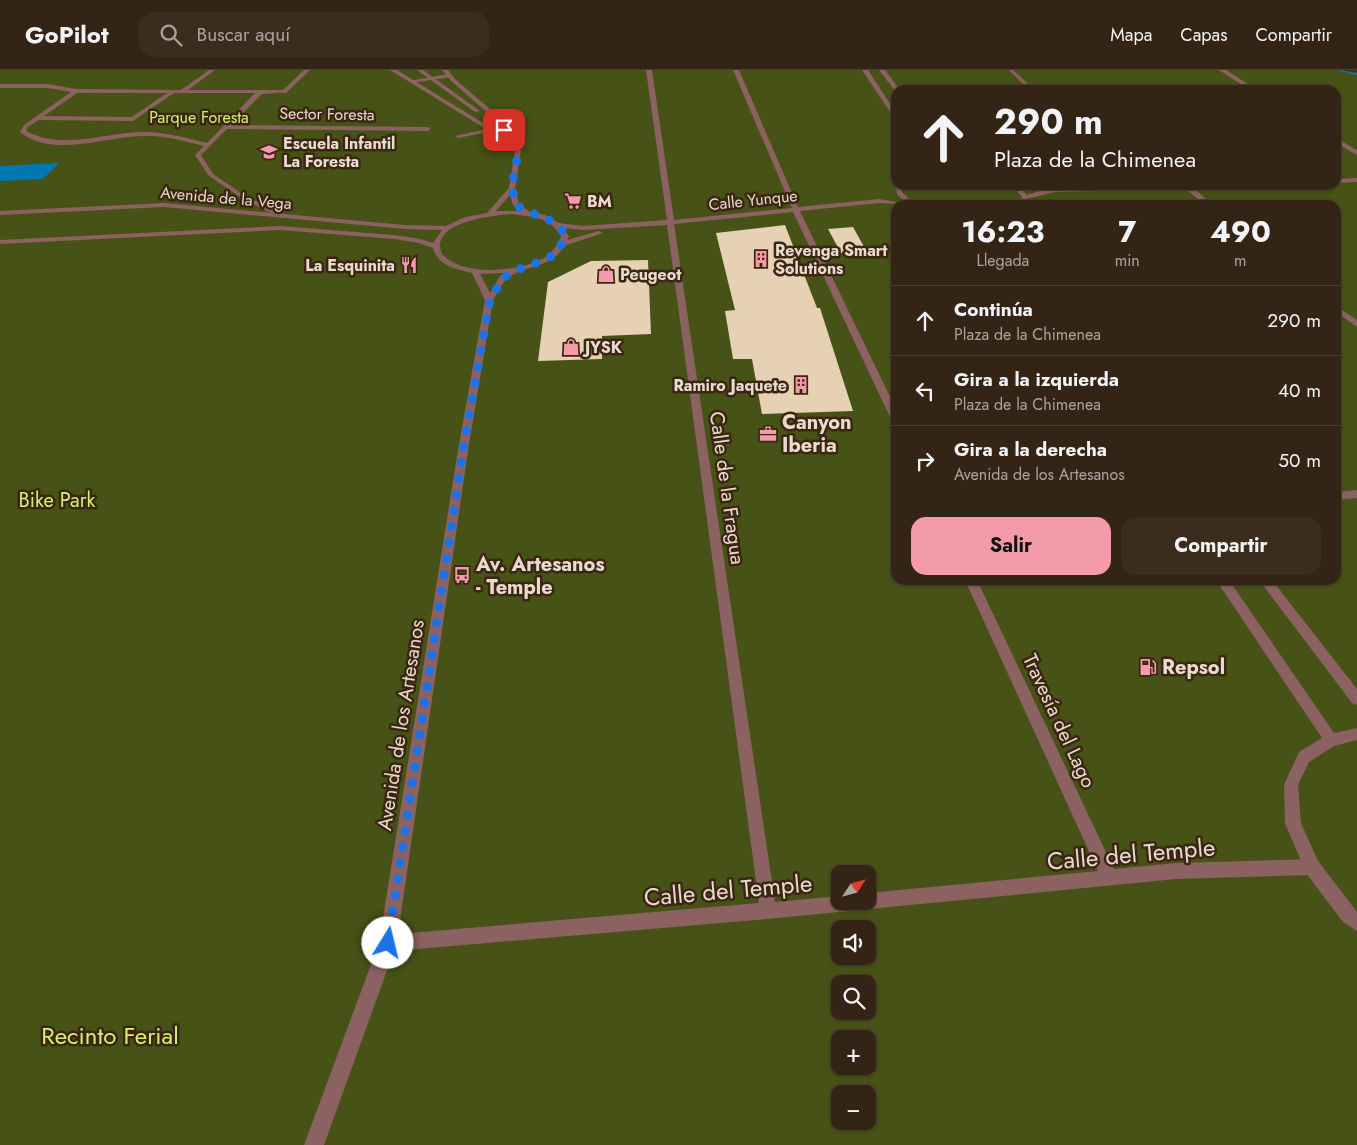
<!DOCTYPE html>
<html lang="es">
<head>
<meta charset="utf-8">
<style>
  :root { --surface:#342415; --page:#3c2c1e; --text:#f1f3f6; --muted:#a9a4a0; --line:#4e4134; --accent:#f39aab }
  body { margin:0; font-family:Jost,sans-serif; background:var(--page); color:var(--text); height:100vh; display:flex; flex-direction:column; font-size:19px; white-space:nowrap }
  * { box-sizing:border-box; margin:0 }
  p { font-size:16px; color:var(--muted) }
  .icon { flex:none; width:28px; height:28px; fill:none; stroke:currentColor; stroke-width:2; stroke-linecap:round; stroke-linejoin:round }
  .map { position:relative; flex:1; overflow:hidden }
  .side { position:absolute; left:891px; top:130px; width:450px; height:385px; display:flex; flex-direction:column; background:var(--surface); border-radius:15px; box-shadow:0 1px 4px #0004,0 0 0 1px var(--line) }
  .side>* { flex:none }
  .hud { position:absolute; left:891px; top:15px; width:450px; height:105px; border-radius:15px; box-shadow:0 1px 4px #0004,0 0 0 1px var(--line); background:#342415; color:var(--text); overflow:hidden }
  .needle { width:32px; rotate:54deg }
  .controls { position:absolute; left:831px; top:795px; display:grid; gap:10px }
  .controls a { display:grid; place-items:center; width:45px; height:45px; border-radius:10px; background:var(--surface); box-shadow:0 1px 4px #0004,0 0 0 1px var(--line); font-size:25px }
  .pin { position:absolute; display:grid; place-items:center; width:42px; height:42px; color:#fff; margin:-21px; border-radius:10px; box-shadow:0 2px 8px #0006 }
  .me { position:absolute; width:55px; margin:-28px; rotate:9deg; stroke-linejoin:round; filter:drop-shadow(0 0 4px #0008) }
  .turn { display:flex; align-items:center; gap:18px; height:105px; padding:0 20px; font-size:22px }
  .turn .icon { width:65px; height:65px; stroke-width:2.5 }
  .turn b { display:block; font-size:35px; line-height:42px }
  .eta { display:flex; justify-content:space-evenly; align-items:center; height:85px; text-align:center }
  .eta b { font-size:30px; font-weight:700; line-height:35px }
  .primary-button { display:flex; gap:10px; margin-top:auto; padding:10px 20px }
  .primary-button a { flex:1; height:58px; border-radius:15px; background:var(--accent); color:#111; font-size:20px; font-weight:700; line-height:58px; text-align:center }
  .primary-button a+a { background:var(--page); color:var(--text) }
  ul { padding:0; list-style:none }
  li { display:flex; align-items:center; gap:15px; height:70px; padding:0 20px; border-top:1px solid var(--line) }
  li div { flex:1 }
  li b { display:block; font-size:19px }
  li em { font-style:normal }
  header { display:flex; align-items:center; gap:30px; box-sizing:border-box; height:70px; padding:0 25px; background:var(--surface); border-bottom:1px solid var(--line) }
  header strong { font-size:24px }
  nav { display:flex; gap:28px; margin-inline-start:auto; font-size:18px }
  .search { width:350px; height:45px; background:var(--page); display:flex; align-items:center; gap:12px; box-sizing:border-box; padding:0 18px; border-radius:15px; color:var(--muted); font-size:19px }
  .map>svg:first-child { display:block }
  .green { fill:#465216; fill-rule:evenodd }
  .water { fill:#0078b2 }
  .lines { fill:none; stroke-linecap:round; stroke-linejoin:round }
  .stream { fill:#0078b2; fill-rule:evenodd }
  .building { fill:#e6d1b5 }
  .pedestrian { fill:#8c6161; fill-rule:evenodd }
  .minor { fill:#8c6161; fill-rule:evenodd }
  .tertiary { fill:#8c6161; fill-rule:evenodd }
  .route { stroke:#1a73e8; stroke-width:9; stroke-dasharray:0 16.2 }
  .labels { text-anchor:middle; dominant-baseline:central; stroke-width:5; stroke-linejoin:round; paint-order:stroke }
  .far-street-label { font-size:16px; fill:#e9dbcf; stroke:#3b2612 }
  .far-park-label { font-size:16px; fill:#d5f172; stroke:#3b2612 }
  .far-poi-label { font-size:16px; font-weight:bold; fill:#e9dbcf; stroke:#3b2612; text-anchor:start }
  .poi-label { font-size:20px; font-weight:bold; fill:#e9dbcf; stroke:#3b2612; text-anchor:start }
  .street-label { font-size:20px; fill:#e9dbcf; stroke:#3b2612 }
  .park-label { font-size:20px; fill:#d5f172; stroke:#3b2612 }
  .near-street-label { font-size:24px; fill:#e9dbcf; stroke:#3b2612 }
  .near-park-label { font-size:24px; fill:#d5f172; stroke:#3b2612 }
</style>
</head>
<body>
<header>
<strong>GoPilot</strong>
<div class="search"><svg class="icon" aria-label="search" viewBox="0 0 24 24"><circle cx="10" cy="10" r="6"/><path d="M15 15l6 6"/></svg>Buscar aquí</div>
<nav><a>Mapa</a><a>Capas</a><a>Compartir</a></nav>
</header>
<div class="map">
<svg width="1357" height="1075" viewBox="0 0 1357 1075">
  <rect width="100%" height="100%" fill="#45301c"/>
  <path class="green" d="M0 0H1340L1357 4V1075H0ZM896 20H1336V115H896ZM896 135H1336V510H896ZM840 804H868V831H840ZM840 859H868V886H840ZM840 914H868V941H840ZM840 969H868V996H840ZM840 1024H868V1051H840Z"/>
  <polygon class="water" points="59,93 43,109 0,111 0,96"/>
  <g class="lines">
    <polygon class="stream" points="1339,0 1357,3 1357,5 1339,1"/>
  </g>
  <g class="building">
    <polygon points="785,155 817,238 820,238 853,341 762,344 752,289 733,289 725,241 735,240 716,163"/>
    <polygon points="853,157 867,182 841,183 828,159"/>
    <polygon points="648,190 651,264 602,266 602,289 538,291 548,212 591,191"/>
  </g>
  <g class="lines">
    <g class="pedestrian">
      <path d="M209 0H215L188 20H284L287 22 262 24 231 55 428 57 431 59 428 61 227 59 201 85 213 104 247 127 284 144V148H281L243 129 209 106 195 85 204 76C184 71 164 65 143 66 106 66 53 89 20 62L24 55 71 22 48 18H0V14H48L76 19 181 20ZM77 23H167L132 47 44 46ZM174 23H255L207 73C186 68 166 62 145 62 105 62 64 81 26 61L28 57 39 50 133 51Z"/>
      <polygon points="449,4 451,7 411,13 408,11"/>
      <polygon points="491,58 493,61 458,68 455,66"/>
    </g>
    <g class="minor">
      <polygon points="304,0 310,0 286,23 282,23 282,21"/>
      <path d="M390 0H397L493 59 507 63 504 57 451 11 442 0H448L455 9 510 56 521 81 515 118 519 134 530 142 545 145 559 153 583 156 667 150 646 0H652L674 150 792 138 733 0H739L798 137 879 129 914 135 879 133 800 141 896 339V352L891 349 793 142 674 154 775 832 840 826V831H868V823L1098 801 965 510H977L1114 799 1176 793 1312 789 1318 791 1320 797 1318 803 1312 805 1176 809 768 849 394 881 324 1075H304L379 873 459 374 485 230 472 203C456 199 438 196 433 178L419 173 394 169 280 160 0 174V170L280 156 394 165 421 169 433 173 442 160 405 159 164 137 0 145V141L164 133 405 155 446 156 465 147 487 143 509 118 515 81 509 67 489 61ZM510 125 513 135 519 141H496ZM510 144C530 146 552 147 561 167 557 176 552 183 544 188 520 202 462 207 442 184 429 152 491 146 510 144ZM667 155 759 833 398 864 469 374 493 230C497 224 501 214 506 210 523 194 552 199 564 176L603 163 599 161 567 170 569 167 564 158 583 160ZM505 203 500 206 490 223 480 204Z"/>
      <polygon points="417,0 423,0 480,41 475,42"/>
      <polygon points="1009,0 1013,0 1035,20 1029,20"/>
      <polygon points="1219,0 1226,0 1257,20 1250,20"/>
      <polygon points="1336,68 1357,80 1357,85 1336,73"/>
      <polygon points="1357,108 1357,112 1336,113 1336,109"/>
      <path d="M1012 115C1026 115 1042 121 1055 118L1244 115 1241 117 1194 118 1212 135H1205L1186 119 1055 122 1025 129 1022 127 1023 126 1040 121Z"/>
      <polygon points="1336,236 1357,250 1357,257 1336,242"/>
      <polygon points="1357,420 1357,428 1336,430 1336,422"/>
    </g>
    <g class="tertiary">
      <polygon points="862,0 868,0 896,43 896,49 894,48"/>
      <polygon points="879,0 885,0 900,20 895,21"/>
      <polygon points="896,114 901,115 902,122 915,135 908,135 897,124"/>
      <polygon points="1012,115 1019,115 1027,126 1026,135 1020,135 1022,127"/>
      <polygon points="1216,510 1229,510 1334,663 1357,658 1357,670 1334,676 1309,692 1298,715 1301,753 1318,791 1357,842 1357,861 1343,852 1306,803 1285,753 1284,715 1299,682 1322,668"/>
      <polygon points="1259,510 1272,510 1357,619 1357,635 1352,633"/>
    </g>
  </g>
  <g class="lines">
    <path class="route" d="M388 873 464 374 490 230 503 208 517 200 547 189 557 182 565 167C559 147 533 147 516 135 515 130 513 124 513 119 511 96 529 78 504 60"/>
  </g>
  <defs>
    <g id="school-bare" transform="scale(1.35)"><path d="M0-5L7-2L0 1L-7-2ZM-4 1L0 2.5L4 1V4Q0 6-4 4Z" fill="#f39aab" stroke="#3b2612" stroke-width="2.5" paint-order="stroke"/></g>
    <g id="supermarket-bare" transform="scale(1.35)"><path d="M-6-5.5h2.5l.6 2H6L4.5 2H-2.5L-4.4-4H-6ZM-1.5 3.2a1.3 1.3 0 1 0 .1 0ZM3 3.2a1.3 1.3 0 1 0 .1 0Z" fill="#f39aab" stroke="#3b2612" stroke-width="2.5" paint-order="stroke"/></g>
    <g id="building-bare" transform="scale(1.35)"><path d="M-4-6H4V6H1V3H-1V6H-4ZM-2.5-4.3h1.7v1.8h-1.7ZM.8-4.3h1.7v1.8H.8ZM-2.5-1h1.7V.8h-1.7ZM.8-1h1.7V.8H.8Z" fill="#f39aab" stroke="#3b2612" stroke-width="2.5" paint-order="stroke"/></g>
    <g id="restaurant-bare" transform="scale(1.35)"><path d="M-5-6h1v4h1v-4h1v4h1v-4h1v5L-1.5 .5V6h-2V.5L-5-1ZM5-6V6H3V1.5H1.5Q1.5-4 5-6Z" fill="#f39aab" stroke="#3b2612" stroke-width="2.5" paint-order="stroke"/></g>
    <g id="shop-bare" transform="scale(1.35)"><path d="M-5-2.5h2.3a2.7 3.5 0 0 1 5.4 0H5L5.5 6h-11ZM-1.5-2.5h3a1.5 2.3 0 0 0-3 0Z" fill="#f39aab" stroke="#3b2612" stroke-width="2.5" paint-order="stroke"/></g>
    <g id="office-bare" transform="scale(1.35)"><path d="M-6-3h4V-5.5h4V-3h4V5H-6ZM-1-4.5V-3h2v-1.5ZM-6 0V1H6V0Z" fill="#f39aab" stroke="#3b2612" stroke-width="2.5" paint-order="stroke"/></g>
    <g id="bus-bare" transform="scale(1.35)"><path d="M-5-6H5V4H4V6H2V4H-2V6H-4V4H-5ZM-3.5-4V0h7V-4ZM-3.5 1.2v1.5H-2V1.2ZM2 1.2v1.5H3.5V1.2Z" fill="#f39aab" stroke="#3b2612" stroke-width="2.5" paint-order="stroke"/></g>
    <g id="fuel-bare" transform="scale(1.35)"><path d="M-5.5-6h7V0h2V4h1.3V-2.5L3-4.5l.8-.8L6-3V5H2.5V1h-1V6h-7ZM-4.2-4.7v3.2H.2V-4.7Z" fill="#f39aab" stroke="#3b2612" stroke-width="2.5" paint-order="stroke"/></g>
  </defs>
  <g fill-rule="evenodd">
    <use href="#school-bare" x="269" y="82"/>
    <use href="#supermarket-bare" x="573" y="131"/>
    <use href="#building-bare" x="761" y="189"/>
    <use href="#restaurant-bare" x="409" y="195"/>
    <use href="#shop-bare" x="606" y="204"/>
    <use href="#shop-bare" x="571" y="277"/>
    <use href="#building-bare" x="801" y="315"/>
    <use href="#office-bare" x="768" y="364"/>
    <use href="#bus-bare" x="462" y="505"/>
    <use href="#fuel-bare" x="1148" y="597"/>
  </g>
  <g class="labels">
    <g class="far-street-label">
      <text transform="translate(327 44) rotate(1)">Sector Foresta</text>
      <text transform="translate(226 128) rotate(5)">Avenida de la Vega</text>
      <text transform="translate(753 130) rotate(-6)">Calle Yunque</text>
    </g>
    <g class="far-park-label">
      <text x="199" y="47">Parque Foresta</text>
    </g>
    <g class="far-poi-label">
      <text x="283" y="73">Escuela Infantil<tspan x="283" dy="18">La Foresta</tspan></text>
      <text x="587" y="131">BM</text>
      <text x="775" y="180">Revenga Smart<tspan x="775" dy="18">Solutions</tspan></text>
      <text x="395" y="195" text-anchor="end">La Esquinita</text>
      <text x="620" y="204">Peugeot</text>
      <text x="585" y="277">JYSK</text>
      <text x="787" y="315" text-anchor="end">Ramiro Jaquete</text>
    </g>
    <g class="poi-label">
      <text x="782" y="352">Canyon<tspan x="782" dy="23">Iberia</tspan></text>
      <text x="476" y="494">Av. Artesanos<tspan x="476" dy="23">- Temple</tspan></text>
      <text x="1162" y="597">Repsol</text>
    </g>
    <g class="street-label">
      <text transform="translate(727 418) rotate(82)">Calle de la Fragua</text>
      <text transform="translate(1059 651) rotate(65)">Travesía del Lago</text>
      <text transform="translate(401 655) rotate(-81)">Avenida de los Artesanos</text>
    </g>
    <g class="park-label">
      <text x="57" y="430">Bike Park</text>
    </g>
    <g class="near-street-label">
      <text transform="translate(1131 784) rotate(-5)">Calle del Temple</text>
      <text transform="translate(728 820) rotate(-5)">Calle del Temple</text>
    </g>
    <g class="near-park-label">
      <text x="110" y="965">Recinto Ferial</text>
    </g>
  </g>
</svg>
<div class="controls">
<a><svg class="needle" viewBox="-14 -14 28 28"><path d="M0-13l5 13h-10z" fill="#e53935"/><path d="M0 13l5-13h-10z" fill="#a9a4a0"/></svg></a>
<a><svg class="icon" aria-label="sound" viewBox="0 0 24 24"><path d="M4 9h4l5-4v14l-5-4H4zM17 9q2 3 0 6"/></svg></a>
<a><svg class="icon" aria-label="search" viewBox="0 0 24 24"><circle cx="10" cy="10" r="6"/><path d="M15 15l6 6"/></svg></a>
<a>+</a>
<a>−</a>
</div>
<div class="pin" style="left:504px;top:60px;background:#d93025"><svg class="icon" aria-label="arrive" viewBox="0 0 24 24"><path d="M6 21V4h12l-3 4 3 4H6"/></svg></div>
<svg class="me" style="left:388px;top:873px" viewBox="-20 -20 40 40"><circle r="19" fill="#fff"/><path d="M0-13L10 11 0 6-10 11z" fill="#1a73e8"/></svg>
<div class="hud">
<div class="turn"><svg class="icon" aria-label="ahead" viewBox="0 0 24 24"><path d="M12 20V5M6 11l6-6 6 6"/></svg><div><b>290 m</b>Plaza de la Chimenea</div></div>
</div>
<section class="side">
<div class="eta">
<div><b>16:23</b><p>Llegada</p></div>
<div><b>7</b><p>min</p></div>
<div><b>490</b><p>m</p></div>
</div>
<ul>
<li><svg class="icon" aria-label="ahead" viewBox="0 0 24 24"><path d="M12 20V5M6 11l6-6 6 6"/></svg><div><b>Continúa</b><p>Plaza de la Chimenea</p></div><em>290 m</em></li>
<li><svg class="icon" aria-label="left" viewBox="0 0 24 24"><path d="M17 20v-9H6M10 6l-5 5 5 5"/></svg><div><b>Gira a la izquierda</b><p>Plaza de la Chimenea</p></div><em>40 m</em></li>
<li><svg class="icon" aria-label="right" viewBox="0 0 24 24"><path d="M7 20v-9h11M14 6l5 5-5 5"/></svg><div><b>Gira a la derecha</b><p>Avenida de los Artesanos</p></div><em>50 m</em></li>
</ul>
<div class="primary-button"><a>Salir</a><a>Compartir</a></div>
</section>
</div>
</body>
</html>
